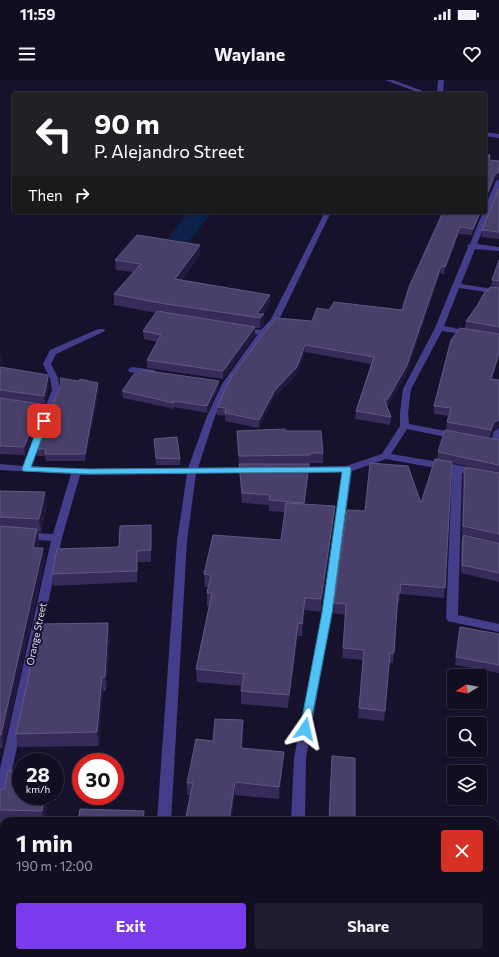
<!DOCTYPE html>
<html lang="en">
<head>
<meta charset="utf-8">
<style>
  :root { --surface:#110e21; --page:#1e1c2e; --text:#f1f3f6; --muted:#9c9ca5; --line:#302e3f; --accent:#7c3aed }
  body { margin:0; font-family:Commissioner,sans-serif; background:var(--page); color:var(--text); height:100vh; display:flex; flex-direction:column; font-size:15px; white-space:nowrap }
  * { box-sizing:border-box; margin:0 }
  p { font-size:13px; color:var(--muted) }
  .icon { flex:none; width:22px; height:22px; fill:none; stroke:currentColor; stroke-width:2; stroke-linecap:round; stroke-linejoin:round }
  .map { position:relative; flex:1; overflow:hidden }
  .panel { position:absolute; left:0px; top:737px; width:499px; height:140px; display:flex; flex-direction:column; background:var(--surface); border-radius:12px 12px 0 0; box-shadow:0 1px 3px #0004,0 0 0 1px var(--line) }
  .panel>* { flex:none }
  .banner { position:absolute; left:12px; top:12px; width:475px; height:122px; border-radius:4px; box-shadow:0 1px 3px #0004,0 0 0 1px var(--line); background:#202124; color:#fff; overflow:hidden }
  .needle { width:26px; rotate:259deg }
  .tools { position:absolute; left:447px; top:589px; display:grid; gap:8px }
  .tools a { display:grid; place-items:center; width:40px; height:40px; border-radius:4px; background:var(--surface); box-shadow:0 1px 3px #0004,0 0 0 1px var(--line); font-size:20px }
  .speed { position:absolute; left:12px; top:673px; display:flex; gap:8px; font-size:20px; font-weight:700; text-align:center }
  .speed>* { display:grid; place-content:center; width:52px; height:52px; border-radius:50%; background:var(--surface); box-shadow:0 1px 3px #0004,0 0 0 1px var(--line); line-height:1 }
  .speed small { font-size:10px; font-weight:400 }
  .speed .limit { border:6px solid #d22; background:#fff; color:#111 }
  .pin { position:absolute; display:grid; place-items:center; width:34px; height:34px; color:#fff; margin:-17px; border-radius:8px; box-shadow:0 2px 6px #0006 }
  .me { position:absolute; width:44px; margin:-22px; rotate:11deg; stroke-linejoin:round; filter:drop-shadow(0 0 3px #0008) }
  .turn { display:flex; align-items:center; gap:14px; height:84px; padding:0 16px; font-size:18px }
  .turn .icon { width:52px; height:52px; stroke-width:2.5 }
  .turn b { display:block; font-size:28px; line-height:34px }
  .then { display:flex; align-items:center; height:38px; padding:0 16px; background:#0003; gap:8px; font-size:15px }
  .round { display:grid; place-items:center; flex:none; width:42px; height:42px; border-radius:4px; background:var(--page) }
  .overview { display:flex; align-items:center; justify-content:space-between; height:68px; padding:0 16px }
  h1 { font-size:24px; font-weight:700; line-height:30px }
  .cta { display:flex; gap:8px; margin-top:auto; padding:8px 16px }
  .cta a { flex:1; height:46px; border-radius:4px; background:var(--accent); color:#fff; font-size:16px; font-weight:700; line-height:46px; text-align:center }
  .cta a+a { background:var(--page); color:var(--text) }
  .status { display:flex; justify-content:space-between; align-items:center; height:28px; padding:0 20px; background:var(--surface); direction:ltr }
  .status svg { height:11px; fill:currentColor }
  header { display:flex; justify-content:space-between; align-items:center; height:52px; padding:0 16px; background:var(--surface); font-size:18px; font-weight:700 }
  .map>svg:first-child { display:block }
  .water { fill:#0c214b }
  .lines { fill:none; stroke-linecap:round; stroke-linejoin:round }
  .lane { fill:#443e8a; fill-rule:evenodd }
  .street { fill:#443e8a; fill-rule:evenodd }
  .wall { fill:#362b59 }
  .shaded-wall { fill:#221940 }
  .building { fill:#483f6b; stroke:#605882 }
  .route { fill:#4fc3f7; stroke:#337fa1 }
  .labels { text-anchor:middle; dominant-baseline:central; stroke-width:4; stroke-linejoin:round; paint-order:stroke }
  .street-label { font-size:10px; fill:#e2defe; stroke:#17122c }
</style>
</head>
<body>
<div class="status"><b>11:59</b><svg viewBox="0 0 49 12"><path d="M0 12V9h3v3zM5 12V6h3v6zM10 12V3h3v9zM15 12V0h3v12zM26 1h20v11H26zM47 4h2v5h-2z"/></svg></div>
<header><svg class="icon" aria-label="menu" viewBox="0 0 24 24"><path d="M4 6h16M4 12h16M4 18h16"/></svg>Waylane<svg class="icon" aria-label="heart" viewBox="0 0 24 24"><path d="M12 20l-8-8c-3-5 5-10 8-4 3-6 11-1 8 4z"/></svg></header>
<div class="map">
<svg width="499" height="877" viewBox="0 0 499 877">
  <rect width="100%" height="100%" fill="#17122c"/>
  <polygon class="water" points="189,132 212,132 177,176 156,173"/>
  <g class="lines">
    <polygon class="lane" points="325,132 331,132 278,242 266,255 239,252 238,250 242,248 261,250 271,239"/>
    <g class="street">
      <polygon points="385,0 393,0 431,14 423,14"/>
      <polygon points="438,0 444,0 443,14 437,14"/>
      <polygon points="485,52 499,54 499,58 485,56"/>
      <polygon points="499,99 499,109 477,164 499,167 499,171 475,169 461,204 499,210 499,214 459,208 444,246 469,251 473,253 469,255 442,251 411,309 408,333 409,344 456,353 461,356 456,359 407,349 391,374 457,385 499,394 499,400 462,393 458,535 499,544 499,552 452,542 448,541 446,538 452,391 386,379 352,391 332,533 306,678 305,741 291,741 294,678 322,533 342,392 296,393 291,390 296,387 346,386 382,374 400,346 400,333 403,309 435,248 468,167 467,166 470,164 483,132 485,132 485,127 496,101"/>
      <polygon points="98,249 104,249 105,251 56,274 51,284 58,298 60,310 32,386 76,389 188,388 207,336 222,304 260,251 263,251 267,253 230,304 215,336 198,388 252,387 257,390 252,393 196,393 187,461 171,741 157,741 177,461 187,394 80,395 62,458 6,718 5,722 0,723 0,689 51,461 0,457 0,451 53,454 71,394 0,390 0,384 23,386 52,310 50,298 43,284 50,270"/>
      <polygon points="132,287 154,290 158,293 154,296 129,292 128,290"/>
      <polygon points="499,348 499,364 495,366 492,365 490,363 494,351"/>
      <polygon points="0,864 4,865 4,873 11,873 9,877 0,877"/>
      <polygon points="14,873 80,873 82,877 16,877"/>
      <rect x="148" y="873" width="14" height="4"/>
      <rect x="286" y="873" width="14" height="4"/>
    </g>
  </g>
  <g class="wall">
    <polygon points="499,109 499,159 482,157 482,150"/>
    <polygon points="481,132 472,155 459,154 444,194 440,193 407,292 387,327 391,337 390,345 355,339 356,331 371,284 305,272 297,294 274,317 259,348 225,341 225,336 217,335 217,327 312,241 329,230 402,230 438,143"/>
    <polygon points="200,175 182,200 270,215 269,225 263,234 264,245 260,248 255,248 255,255 223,299 147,288 147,280 157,262 144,259 143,251 156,233 114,225 114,214 133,192 116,190 115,180"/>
    <polygon points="499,180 499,277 492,299 493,350 490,358 499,360 499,393 452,383 445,508 444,518 400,514 399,523 398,523 393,583 389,583 384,641 358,638 363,580 342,578 346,535 333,533 334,523 365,431 421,423 437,380 438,372 483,357 446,350 447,342 449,336 434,334 434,326 465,248 466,241 477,226 491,207 492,200"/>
    <polygon points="0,287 49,305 45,324 0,318"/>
    <polygon points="219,307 207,333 174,327 174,329 123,318 122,311"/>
    <polygon points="99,310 85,381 46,381 45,376 37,376 36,369"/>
    <polygon points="0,318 42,332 25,375 0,374"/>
    <polygon points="237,351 286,351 323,373 323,383 310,383 310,385 309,385 309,394 305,424 334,439 321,532 305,530 302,556 298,556 288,628 241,624 241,611 242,606 197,602 196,589 210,526 207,526 207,513 208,507 205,507 204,494 281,460 285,432 269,431 269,425 242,423 239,386 237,361"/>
    <polygon points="154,359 180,379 180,385 156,385"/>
    <polygon points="465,387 499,393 499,462 462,454 463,395"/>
    <polygon points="0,411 47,425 41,452 38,452 39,462 38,468 43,468 45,481 3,668 0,668"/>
    <polygon points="151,445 151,482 138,482 137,502 53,506 52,494 119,467"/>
    <polygon points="463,455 499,463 499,502 461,493 461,463"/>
    <polygon points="460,547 499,554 499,593 455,585"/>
    <polygon points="110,557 106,611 103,611 99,666 18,667 16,654"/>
    <polygon points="243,640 242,668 284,672 283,684 279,719 235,715 231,741 185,741 190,715 187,715 187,703 213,661"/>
    <polygon points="0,710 21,716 48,716 45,741 4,741 4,743 0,743"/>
    <polygon points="4,821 4,863 0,864 0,833"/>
  </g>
  <g class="shaded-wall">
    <polygon points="499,92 499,98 495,100 485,123 485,119 495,94"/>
    <polygon points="480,132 481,132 472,155 473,149"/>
    <polygon points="460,147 459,154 444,194 445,187"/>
    <polygon points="200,165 200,175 175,209 175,199"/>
    <polygon points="441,186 440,193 407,292 387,327 388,319"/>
    <polygon points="270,215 269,225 262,236 264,234 264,245 260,248 260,238 257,234"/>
    <polygon points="255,247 255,255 223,299 223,291"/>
    <polygon points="305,265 305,272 297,294 274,317 259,348 259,340 275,310"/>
    <polygon points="0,272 2,280 0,282"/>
    <polygon points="499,273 499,277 490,307 491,299"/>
    <polygon points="48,297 49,305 45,324 44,316"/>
    <polygon points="219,301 219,307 207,333 207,326"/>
    <polygon points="98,303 99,310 85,381 85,374"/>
    <polygon points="41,324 42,332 25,375 24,367"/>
    <polygon points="499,340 499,347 493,350 490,358 491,350 494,342"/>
    <polygon points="309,384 309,394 304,433 304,423"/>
    <polygon points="45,412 47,425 41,452 39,439"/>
    <polygon points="335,426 334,439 321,532 321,519"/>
    <polygon points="37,449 39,462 35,481 33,468"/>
    <polygon points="43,468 45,481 3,668 1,655"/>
    <polygon points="137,471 138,482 137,502"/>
    <polygon points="305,518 305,530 302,556 302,544"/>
    <polygon points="108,543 110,557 106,611 105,597"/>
    <polygon points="298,543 298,556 288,628 289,615"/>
    <polygon points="102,597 103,611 99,666 97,652"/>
    <polygon points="243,640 243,652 241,680 241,668"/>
    <polygon points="284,672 283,684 279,719 279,707"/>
    <polygon points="235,702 235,715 231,741 229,741"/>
    <polygon points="44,716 48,716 45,741 44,741 42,731"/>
    <polygon points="144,731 145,741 143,741"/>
  </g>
  <g class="building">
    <polygon points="485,74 490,75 489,80 499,81 499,92 495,94 485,119"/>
    <polygon points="499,109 499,152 482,150"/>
    <polygon points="443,132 480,132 473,149 460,147 445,187 441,186 407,285 388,319 384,319 391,337 356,331 374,277 305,265 297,287 275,310 259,340 225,333 226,328 217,327 231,297 267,249 276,238 312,241 317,228 329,230 334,222 402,230 409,207 438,143"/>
    <polygon points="137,155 200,165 175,199 270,215 257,234 264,234 260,238 160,223 114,214 141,184 115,180"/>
    <polygon points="499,180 499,201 492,200"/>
    <polygon points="490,207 499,208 499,247 466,241 477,226 486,210 488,211"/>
    <polygon points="157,231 255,247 223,291 147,280 161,255 143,251"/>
    <polygon points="460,248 499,254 499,273 491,299 499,300 499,340 494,342 491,350 447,342 451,328 434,326 451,260"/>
    <polygon points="0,287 48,295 48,297 44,316 0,310"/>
    <polygon points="142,290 219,301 207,326 173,321 174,323 122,311 134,294 139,294"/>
    <polygon points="60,298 78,301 80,299 98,303 85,374 45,374 46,369 36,369 61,304"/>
    <polygon points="0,318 41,324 24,367 0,366"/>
    <polygon points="285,349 286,351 321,351 323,373 311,373 310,375 239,376 237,351"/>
    <polygon points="445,350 499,360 499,385 438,372"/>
    <polygon points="177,357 180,379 156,378 154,359"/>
    <polygon points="435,379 452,382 445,508 401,504 400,513 398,513 394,573 390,573 385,631 359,628 364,570 343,568 346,524 334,523 347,430 365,431 370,383 408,386 421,423"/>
    <polygon points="239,384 309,384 304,423 269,420 270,415 242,413"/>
    <polygon points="465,387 499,393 499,454 463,446"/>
    <polygon points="0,411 45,412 39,439 0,437"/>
    <polygon points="286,423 335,426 321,519 305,518 302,544 298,543 289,615 241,611 244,594 196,589 212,513 207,513 211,495 204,494 213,455 281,460"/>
    <polygon points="151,445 151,470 137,471 137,491 52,494 57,469 119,467 120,446"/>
    <polygon points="0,446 37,449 33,468 43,468 1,655 0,655"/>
    <polygon points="463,455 499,463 499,493 462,485"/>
    <polygon points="108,543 105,597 102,597 97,652 16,654 40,544"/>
    <polygon points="460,547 499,554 499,585 456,577"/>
    <polygon points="215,639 243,640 241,668 284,672 279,707 235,702 229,741 185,741 193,703 187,703 196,659 213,661"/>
    <polygon points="332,676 355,678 355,741 329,741"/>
    <polygon points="8,691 21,691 21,716 44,716 42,731 0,730 0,710 4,709"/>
    <polygon points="80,729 144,731 143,741 78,741"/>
    <polygon points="2,821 4,821 4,856 0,856 0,833"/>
    <polygon points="0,873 7,873 6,877 0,877"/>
  </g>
  <polygon class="route" points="44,338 48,341 31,387 90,389 350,387 351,389 332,533 309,652 305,653 301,652 300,649 322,533 342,392 90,394 23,391 22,389 40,341"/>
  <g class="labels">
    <g class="street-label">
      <text transform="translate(36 554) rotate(-78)">Orange Street</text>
    </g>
  </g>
</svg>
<div class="tools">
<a><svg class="needle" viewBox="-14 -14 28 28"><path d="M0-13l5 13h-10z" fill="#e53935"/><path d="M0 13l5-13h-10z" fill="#9c9ca5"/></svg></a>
<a><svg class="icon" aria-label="search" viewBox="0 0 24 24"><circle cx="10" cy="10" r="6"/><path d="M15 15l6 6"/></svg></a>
<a><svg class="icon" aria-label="layers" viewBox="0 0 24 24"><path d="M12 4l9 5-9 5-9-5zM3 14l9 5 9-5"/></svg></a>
</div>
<div class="speed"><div>28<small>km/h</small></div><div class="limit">30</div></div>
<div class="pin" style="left:44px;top:341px;background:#d93025"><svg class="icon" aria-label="arrive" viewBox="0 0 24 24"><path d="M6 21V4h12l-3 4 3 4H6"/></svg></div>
<svg class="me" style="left:305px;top:649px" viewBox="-20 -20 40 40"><path d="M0-17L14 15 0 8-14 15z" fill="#4fc3f7" stroke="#fff" stroke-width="4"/></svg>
<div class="banner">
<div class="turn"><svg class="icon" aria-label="left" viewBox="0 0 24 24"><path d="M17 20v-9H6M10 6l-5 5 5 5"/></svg><div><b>90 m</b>P. Alejandro Street</div></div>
<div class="then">Then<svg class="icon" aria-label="right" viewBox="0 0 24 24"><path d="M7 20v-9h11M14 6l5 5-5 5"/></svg></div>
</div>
<section class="panel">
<div class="overview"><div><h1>1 min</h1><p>190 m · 12:00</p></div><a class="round" style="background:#d93025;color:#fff"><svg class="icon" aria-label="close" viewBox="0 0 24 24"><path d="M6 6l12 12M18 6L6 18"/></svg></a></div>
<div class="cta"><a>Exit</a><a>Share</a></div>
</section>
</div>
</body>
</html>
